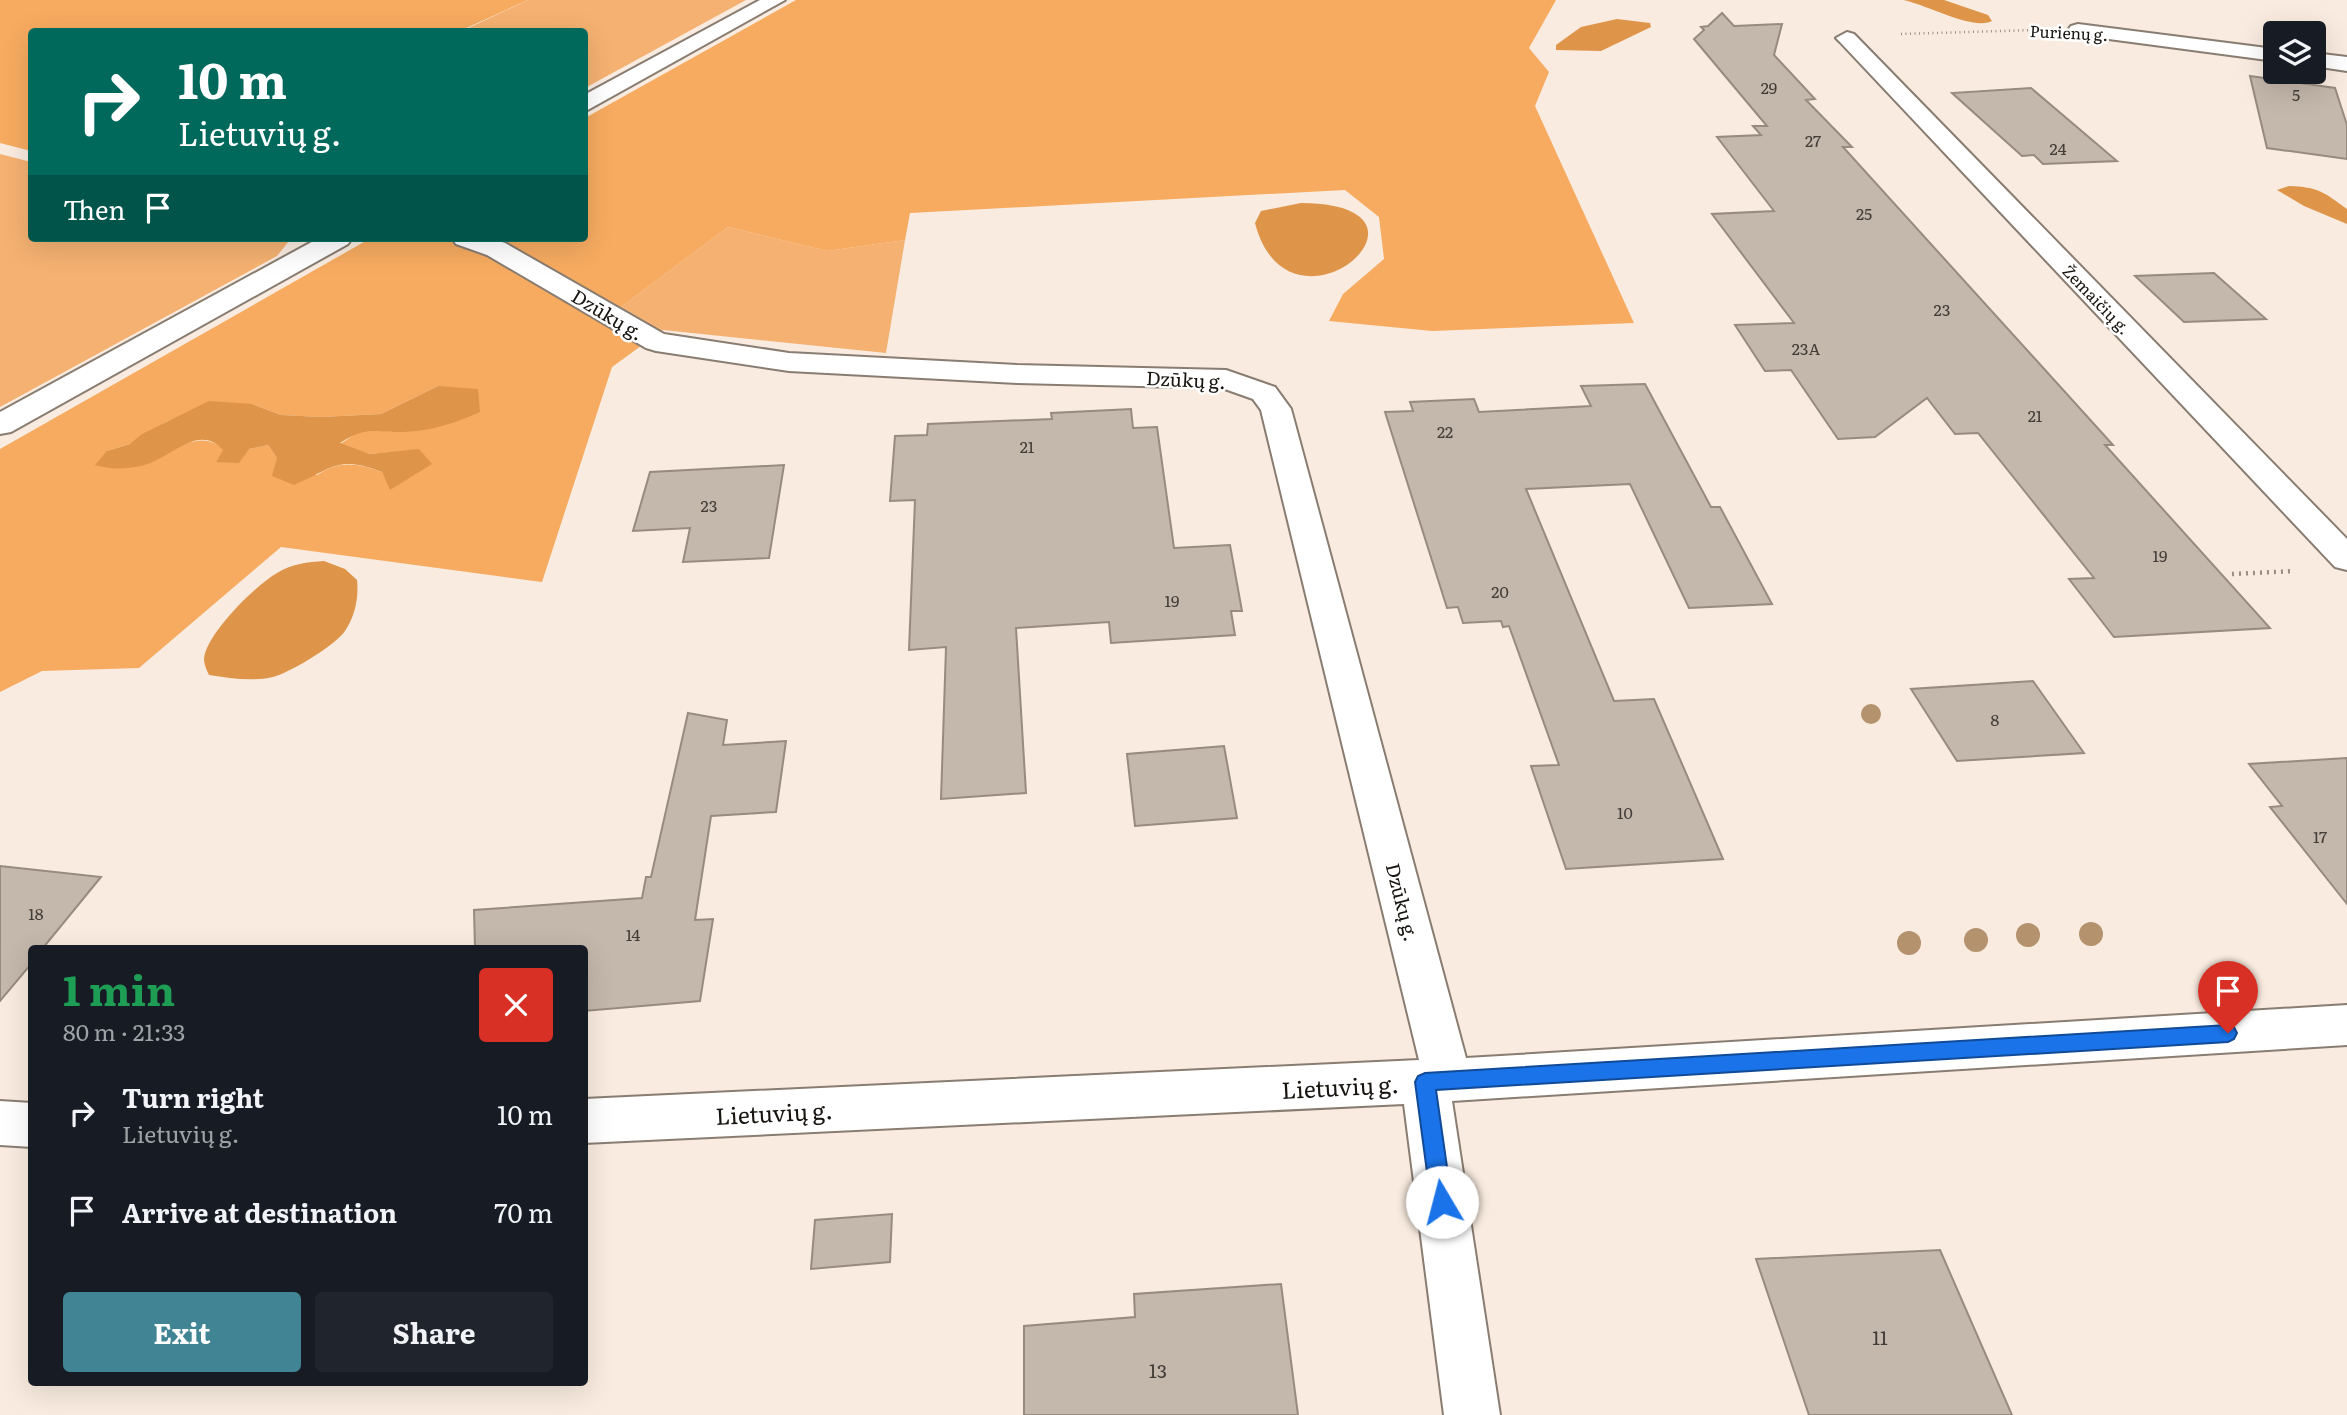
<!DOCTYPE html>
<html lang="en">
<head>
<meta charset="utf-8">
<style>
  :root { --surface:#171b24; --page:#20242c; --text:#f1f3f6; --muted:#9ea1a6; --accent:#418594 }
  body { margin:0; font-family:Literata,serif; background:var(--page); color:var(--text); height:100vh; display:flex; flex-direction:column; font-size:26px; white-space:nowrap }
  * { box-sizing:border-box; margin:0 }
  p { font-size:23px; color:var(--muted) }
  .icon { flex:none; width:38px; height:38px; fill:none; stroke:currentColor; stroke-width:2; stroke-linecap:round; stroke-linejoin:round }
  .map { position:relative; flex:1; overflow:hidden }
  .side { position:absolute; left:28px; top:945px; width:560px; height:441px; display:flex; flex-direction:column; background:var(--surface); border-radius:7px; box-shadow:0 7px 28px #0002 }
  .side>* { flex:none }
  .guide { position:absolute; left:28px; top:28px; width:560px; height:214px; border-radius:7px; box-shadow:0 7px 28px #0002; background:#00695c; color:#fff; overflow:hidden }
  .fabs { position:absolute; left:2263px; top:21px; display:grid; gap:14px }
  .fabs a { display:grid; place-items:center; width:63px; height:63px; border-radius:7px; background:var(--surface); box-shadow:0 7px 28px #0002; font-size:35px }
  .pin { position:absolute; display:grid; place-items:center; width:60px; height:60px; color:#fff; margin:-72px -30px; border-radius:50% 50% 50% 0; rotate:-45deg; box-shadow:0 0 7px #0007 }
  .pin .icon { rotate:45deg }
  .me { position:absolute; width:77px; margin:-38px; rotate:352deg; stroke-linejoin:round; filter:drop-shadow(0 0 5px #0008) }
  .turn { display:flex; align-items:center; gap:24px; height:147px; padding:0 35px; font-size:32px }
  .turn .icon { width:91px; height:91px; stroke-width:2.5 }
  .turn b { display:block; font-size:49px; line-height:60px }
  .then { display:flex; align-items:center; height:66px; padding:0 35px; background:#0003; gap:14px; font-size:26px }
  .round { display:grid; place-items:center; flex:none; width:74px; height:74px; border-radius:7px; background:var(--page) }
  .headline { display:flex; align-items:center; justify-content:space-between; height:119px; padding:0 35px }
  h1 { font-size:42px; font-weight:700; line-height:52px; color:#1e9e55 }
  .cta { display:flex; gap:14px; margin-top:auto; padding:14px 35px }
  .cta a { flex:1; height:80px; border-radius:7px; background:var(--accent); color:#fff; font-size:28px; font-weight:700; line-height:80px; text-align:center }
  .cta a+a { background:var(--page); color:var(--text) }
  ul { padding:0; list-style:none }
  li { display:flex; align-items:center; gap:21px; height:98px; padding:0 35px }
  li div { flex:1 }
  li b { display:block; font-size:26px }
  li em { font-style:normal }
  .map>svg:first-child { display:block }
  .green { fill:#f4b171 }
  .forest { fill:#f6ab60; fill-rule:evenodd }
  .water { fill:#de9549 }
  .building { fill:#c4b7ab; stroke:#978b7f; stroke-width:2 }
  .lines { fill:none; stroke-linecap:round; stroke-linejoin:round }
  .street-casing { stroke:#897c71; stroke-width:4 }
  .secondary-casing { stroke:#897c71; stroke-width:4 }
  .path-far1 { stroke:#988e86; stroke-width:2.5; stroke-dasharray:1 3.5; stroke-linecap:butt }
  .path { stroke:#988e86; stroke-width:4.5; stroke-dasharray:2 5; stroke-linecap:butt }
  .street { fill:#fff; fill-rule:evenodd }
  .secondary { fill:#fff; fill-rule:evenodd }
  .tree { fill:#b3926d }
  .route { fill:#1a73e8; stroke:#114b97; stroke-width:2 }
  .labels { text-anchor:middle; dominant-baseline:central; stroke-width:5; stroke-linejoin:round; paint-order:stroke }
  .far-street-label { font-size:16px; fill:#181410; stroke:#fff }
  .number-label { font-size:16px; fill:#433d37 }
  .street-label { font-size:19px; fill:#181410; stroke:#fff }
  .near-number-label { font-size:19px; fill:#433d37 }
  .near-street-label { font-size:23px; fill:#181410; stroke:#fff }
</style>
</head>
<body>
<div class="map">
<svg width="2347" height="1415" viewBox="0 0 2347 1415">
  <rect width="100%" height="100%" fill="#f9ebdf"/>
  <g class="green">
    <polygon points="528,0 746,0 585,88 584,32 460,32"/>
    <polygon points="0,154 31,162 32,238 289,238 289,241 277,256 0,407"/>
    <polygon points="728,227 827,251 905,240 886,353 663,330 621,307"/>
  </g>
  <g class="forest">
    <polygon points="0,0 528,0 460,31 32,32 31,151 0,143"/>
    <path d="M796 0H1556L1529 48 1549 72 1535 106 1634 323 1432 331 1329 321 1343 294 1384 259 1379 217 1345 190 910 213 905 240 827 251 728 227 621 307 663 330 612 367 542 582 281 547 139 668 42 671 0 692V449L371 238H584L585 118ZM438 386 405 432 362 430 340 444 370 454 418 450 391 489 382 472C358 463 339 460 317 475L277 458 268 445 249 449 216 462 224 450C201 426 169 453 145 465L107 451 130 444 168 421 252 404 281 415 321 417 381 414Z"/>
  </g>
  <g class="water">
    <path d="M1903 0H1944L1988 15 1992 21C1972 31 1926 4 1903 0Z"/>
    <polygon points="1617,19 1650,23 1651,27 1601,51 1556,50 1556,45 1581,27"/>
    <path d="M2289 186C2318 187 2324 192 2347 209V224L2304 206 2277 190Z"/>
    <path d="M1301 203C1461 204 1289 353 1255 223L1261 211Z"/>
    <path d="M438 386 478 389 480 412C455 423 431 431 404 432 373 433 369 425 340 443L370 454 419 449 432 464 390 490 382 472C337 455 334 468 294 485L272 476 277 458 268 445 249 449 239 463 216 462 223 450C199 423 172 457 145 465 129 469 111 470 95 465L107 451 130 444 142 434 209 401 252 404 281 415 321 417 381 414Z"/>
    <path d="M324 561 345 569 357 580C359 597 355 616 345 631 336 645 289 673 273 677 251 682 230 678 209 675 207 671 204 664 204 659 206 634 256 585 277 573 291 564 308 562 324 561Z"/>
  </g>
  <g class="building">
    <polygon points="1722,13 1734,26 1782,24 1774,55 1815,99 1806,100 1852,147 1843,147 2113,445 2105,445 2270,628 2114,637 2069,579 2094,578 1978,433 1955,434 1927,398 1875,437 1838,439 1791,370 1765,371 1735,325 1794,323 1712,214 1774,211 1717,137 1761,135 1753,126 1767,126 1694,39 1704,30 1701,27 1708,26"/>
    <polygon points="2250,76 2335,88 2347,125 2347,159 2267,148"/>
    <polygon points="2031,88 2117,161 2043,164 2034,155 2022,156 1952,93"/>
    <polygon points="2214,273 2266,319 2184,322 2135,276"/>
    <polygon points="1645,384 1711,507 1720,507 1772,604 1689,608 1630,484 1526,489 1614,701 1654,699 1723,859 1566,869 1531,766 1559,765 1509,626 1503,627 1501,621 1463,623 1458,607 1447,608 1385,412 1413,411 1410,402 1474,399 1479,412 1591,406 1581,386"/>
    <polygon points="1131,409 1133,428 1157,427 1174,548 1230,545 1242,611 1231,611 1235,635 1111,643 1109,622 1016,628 1026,793 941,799 946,647 909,650 915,500 890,501 895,436 927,435 928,424 1052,419 1051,413"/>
    <polygon points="784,465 769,558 683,562 690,528 633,531 650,472"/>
    <polygon points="2033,681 2084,753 1957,761 1911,689"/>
    <polygon points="688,713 727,720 723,745 786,741 776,812 711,816 695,920 713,919 700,1001 584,1011 584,948 475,948 474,910 642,898 646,877 651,877"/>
    <polygon points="1224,746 1237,818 1135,826 1127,754"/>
    <polygon points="2347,758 2347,904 2270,807 2282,806 2249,764"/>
    <polygon points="0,866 101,877 43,948 32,948 32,963 0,1001"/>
    <polygon points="892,1214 890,1262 811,1269 815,1220"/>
    <polygon points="1940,1250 2012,1415 1809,1415 1756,1259"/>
    <polygon points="1281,1284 1298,1415 1024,1415 1024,1326 1135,1317 1134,1294"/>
  </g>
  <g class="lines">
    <g class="street-casing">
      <g id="street">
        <polygon points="2078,24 2275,49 2275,61 2071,34 2068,30 2071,26"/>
        <polygon points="1847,32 1854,34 2347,539 2347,570 2335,567 1840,42 1836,38"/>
        <polygon points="2314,53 2347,57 2347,71 2314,66"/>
        <polygon points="452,238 490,238 505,243 664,334 789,353 1017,365 1226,370 1275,387 1291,409 1466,1058 2347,1005 2347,1045 1452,1101 1500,1415 1444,1415 1404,1104 584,1143 584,1099 1419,1060 1261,410 1253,399 1222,388 1017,383 789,371 656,351 646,348 487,255 456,244"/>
        <polygon points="0,1101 32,1103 32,1147 0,1145"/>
      </g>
    </g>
    <g class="secondary-casing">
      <g id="secondary">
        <polygon points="760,0 785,0 584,112 584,95"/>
        <polygon points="319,238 352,238 348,244 11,432 0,434 0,412"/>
      </g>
    </g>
    <polyline class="path-far1" points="1901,34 2035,30"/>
    <polyline class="path" points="2232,574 2294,571"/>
    <use href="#street" class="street"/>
    <use href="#secondary" class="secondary"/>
  </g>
  <g class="tree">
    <circle cx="1871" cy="714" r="10"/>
    <circle cx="2091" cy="934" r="12"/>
    <circle cx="2028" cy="935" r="12"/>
    <circle cx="1976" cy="940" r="12"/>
    <circle cx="1909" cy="943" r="12"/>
  </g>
  <polygon class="route" points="2228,1025 2234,1027 2237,1033 2234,1039 2228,1042 1436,1090 1452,1202 1449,1209 1442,1212 1434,1209 1431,1202 1415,1082 1418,1076 1425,1073"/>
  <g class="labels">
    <g class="far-street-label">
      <text transform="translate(2069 32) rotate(3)">Purienų g.</text>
      <text transform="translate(2097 299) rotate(46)">Žemaičių g.</text>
    </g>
    <g class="number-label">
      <text x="1769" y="87">29</text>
      <text x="2296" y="94">5</text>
      <text x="1813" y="140">27</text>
      <text x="2058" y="148">24</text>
      <text x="1864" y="213">25</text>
      <text x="1942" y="309">23</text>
      <text x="1806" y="348">23A</text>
      <text x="2035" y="415">21</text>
      <text x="1445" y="431">22</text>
      <text x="1027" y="446">21</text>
      <text x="709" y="505">23</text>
      <text x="2160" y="555">19</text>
      <text x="1500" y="591">20</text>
      <text x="1172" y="600">19</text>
      <text x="1995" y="719">8</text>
      <text x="1625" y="812">10</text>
      <text x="2320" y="836">17</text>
      <text x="36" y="913">18</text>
      <text x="633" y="934">14</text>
    </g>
    <g class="street-label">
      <text transform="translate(608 314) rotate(31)">Dzūkų g.</text>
      <text transform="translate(1186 379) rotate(3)">Dzūkų g.</text>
      <text transform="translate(1403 902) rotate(76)">Dzūkų g.</text>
    </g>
    <g class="near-number-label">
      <text x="1880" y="1337">11</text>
      <text x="1158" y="1370">13</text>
    </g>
    <g class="near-street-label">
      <text transform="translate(1340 1086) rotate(-3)">Lietuvių g.</text>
      <text transform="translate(774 1112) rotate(-3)">Lietuvių g.</text>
    </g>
  </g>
</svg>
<div class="fabs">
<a><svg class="icon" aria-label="layers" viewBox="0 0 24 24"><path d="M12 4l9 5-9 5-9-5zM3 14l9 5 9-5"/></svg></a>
</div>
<div class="pin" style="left:2228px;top:1033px;background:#d93025"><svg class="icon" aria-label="arrive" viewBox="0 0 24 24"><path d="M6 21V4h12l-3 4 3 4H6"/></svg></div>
<svg class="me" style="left:1442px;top:1202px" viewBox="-20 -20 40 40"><circle r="19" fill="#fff"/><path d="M0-13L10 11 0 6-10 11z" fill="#1a73e8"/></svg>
<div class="guide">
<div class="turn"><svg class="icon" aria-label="right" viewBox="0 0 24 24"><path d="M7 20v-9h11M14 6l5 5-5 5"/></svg><div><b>10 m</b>Lietuvių g.</div></div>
<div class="then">Then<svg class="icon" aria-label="arrive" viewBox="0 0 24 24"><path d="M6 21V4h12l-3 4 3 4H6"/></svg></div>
</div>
<section class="side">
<div class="headline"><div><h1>1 min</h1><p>80 m · 21:33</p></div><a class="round" style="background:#d93025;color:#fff"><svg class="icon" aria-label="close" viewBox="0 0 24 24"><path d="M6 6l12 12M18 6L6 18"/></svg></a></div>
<ul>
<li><svg class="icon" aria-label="right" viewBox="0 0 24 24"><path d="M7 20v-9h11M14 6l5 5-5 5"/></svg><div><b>Turn right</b><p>Lietuvių g.</p></div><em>10 m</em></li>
<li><svg class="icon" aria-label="arrive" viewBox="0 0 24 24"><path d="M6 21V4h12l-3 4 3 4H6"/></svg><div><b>Arrive at destination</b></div><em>70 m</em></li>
</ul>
<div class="cta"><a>Exit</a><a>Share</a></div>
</section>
</div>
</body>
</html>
